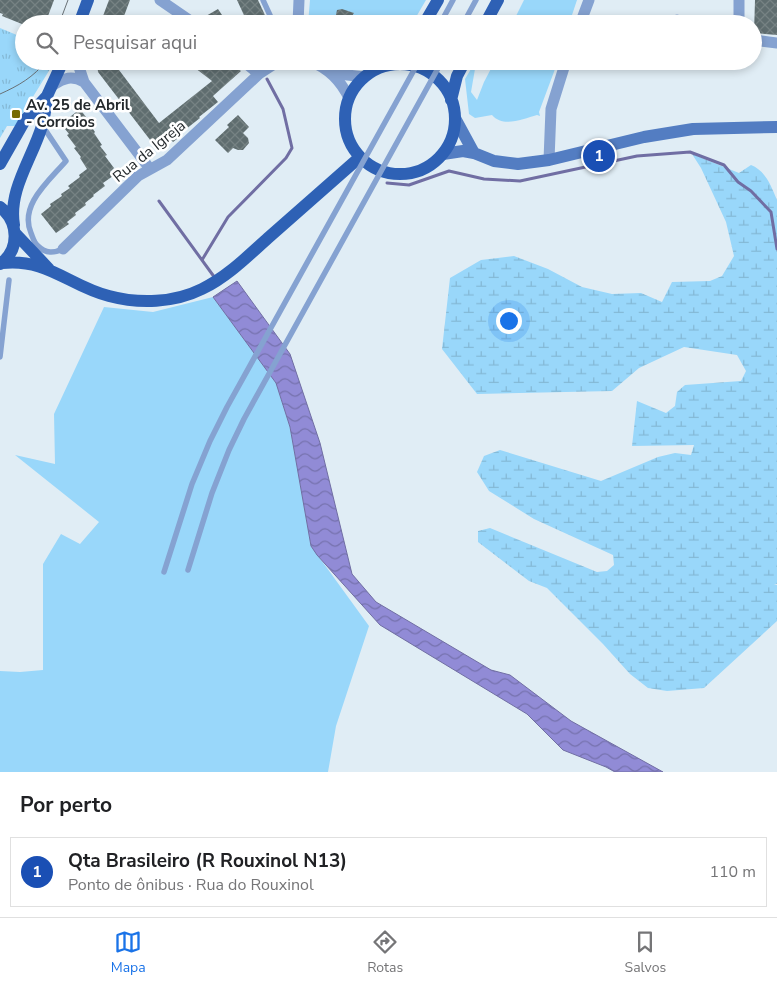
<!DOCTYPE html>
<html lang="pt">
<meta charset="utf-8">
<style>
:root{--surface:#fff;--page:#f2f2f2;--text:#202124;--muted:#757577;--line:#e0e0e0;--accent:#1a73e8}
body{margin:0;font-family:"Nunito Sans",sans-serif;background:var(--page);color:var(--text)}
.you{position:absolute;left:508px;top:320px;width:18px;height:18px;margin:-12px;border:4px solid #fff;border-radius:50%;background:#1a73e8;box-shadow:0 0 0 8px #1a73e833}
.badge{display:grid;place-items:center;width:32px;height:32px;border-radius:50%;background:var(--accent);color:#fff;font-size:16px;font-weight:700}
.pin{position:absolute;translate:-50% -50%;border:2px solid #fff;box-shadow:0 1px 5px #0006}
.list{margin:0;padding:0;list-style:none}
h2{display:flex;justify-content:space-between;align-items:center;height:65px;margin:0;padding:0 20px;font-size:21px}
h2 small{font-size:16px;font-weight:400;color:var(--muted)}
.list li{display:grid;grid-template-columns:32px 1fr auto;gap:15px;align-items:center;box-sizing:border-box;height:70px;margin:0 10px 10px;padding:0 10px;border:1px solid var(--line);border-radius:0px}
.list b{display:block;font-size:19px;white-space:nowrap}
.list p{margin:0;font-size:16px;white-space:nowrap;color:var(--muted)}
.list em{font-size:16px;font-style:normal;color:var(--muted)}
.icon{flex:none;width:28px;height:28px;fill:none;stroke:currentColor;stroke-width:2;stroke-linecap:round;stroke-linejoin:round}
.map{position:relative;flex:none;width:777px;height:772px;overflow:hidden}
.search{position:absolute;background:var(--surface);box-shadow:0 2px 8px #0003;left:15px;right:15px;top:15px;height:55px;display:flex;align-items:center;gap:12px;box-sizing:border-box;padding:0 18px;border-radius:28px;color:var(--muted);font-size:19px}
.sheet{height:145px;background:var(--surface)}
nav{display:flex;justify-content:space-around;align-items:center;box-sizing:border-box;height:70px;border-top:1px solid var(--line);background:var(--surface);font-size:14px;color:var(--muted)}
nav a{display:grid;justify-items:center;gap:2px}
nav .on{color:var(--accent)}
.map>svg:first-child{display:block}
</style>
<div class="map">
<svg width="777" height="772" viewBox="0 0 777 772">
<defs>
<pattern id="wetland-marsh" width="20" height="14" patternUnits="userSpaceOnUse" patternTransform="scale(1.25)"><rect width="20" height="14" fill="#99d7fa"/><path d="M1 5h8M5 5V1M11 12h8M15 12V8" fill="none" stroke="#84b9d6"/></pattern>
<pattern id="park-tufts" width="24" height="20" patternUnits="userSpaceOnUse" patternTransform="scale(1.25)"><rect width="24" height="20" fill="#99d7fa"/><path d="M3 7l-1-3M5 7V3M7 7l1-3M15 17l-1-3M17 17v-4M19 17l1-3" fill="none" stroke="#84b9d6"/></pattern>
<pattern id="water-waves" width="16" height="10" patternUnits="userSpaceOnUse" patternTransform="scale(1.25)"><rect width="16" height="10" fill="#918bd6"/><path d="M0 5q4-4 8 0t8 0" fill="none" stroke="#7672ae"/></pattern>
<pattern id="building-cross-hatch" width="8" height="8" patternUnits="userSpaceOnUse" patternTransform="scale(1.25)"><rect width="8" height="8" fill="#5f6d6f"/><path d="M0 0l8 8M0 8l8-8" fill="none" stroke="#768283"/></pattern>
</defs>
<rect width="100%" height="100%" fill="#e0edf5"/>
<path fill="#99d7fa" d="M310 0H426L412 24H308Z
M524 0H577L569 24H512Z
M495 61H558L539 112 540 116 537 115C523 119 503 128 492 115L475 118 469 114 465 79 471 69H475L471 92 477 100 484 82Z
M213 297 276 383 290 427 311 546 369 626 336 726 328 772H0V671L20 672 43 670V564L61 534 80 544 99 522 15 455 55 464 54 414 104 307 153 312Z"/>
<path fill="url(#wetland-marsh)" d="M692 154 739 173 751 165C766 171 771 186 777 200V584L774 585H777V621L704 688 667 691 648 688 630 674 603 644 547 588 529 581 478 542V531L490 528 597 572 607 571 614 565 613 555 534 519 489 491 477 472 484 456 500 450 601 481 658 457 675 453 691 455 694 445 632 446 637 401 666 413 675 406 677 392 685 385 741 381 746 371 737 355 684 347 639 368 612 391 477 394 442 349 450 278 481 260 514 256 548 269 582 287 612 294 641 293 662 302 672 282 710 281 722 276 734 256 726 222 701 168Z"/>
<path fill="url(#park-tufts)" d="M0 28 24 38V61H55L15 126H7L0 138Z"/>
<path fill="url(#water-waves)" stroke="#706ea3" d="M237 281 290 354 320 443 352 574 376 602 491 670 510 675 571 721 663 772H615L606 767 563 750 527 714 380 625 317 555 311 546 290 427 276 383 213 297Z"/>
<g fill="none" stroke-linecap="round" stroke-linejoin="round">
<path stroke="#706ea3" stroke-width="3" d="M387 183 409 185 449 171 484 179 520 181 637 156 690 152 724 165 738 182 751 191 771 212 777 249
M159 201 215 278
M202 260 228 217 286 158 292 148 283 109 267 79"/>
</g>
<path fill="url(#building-cross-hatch)" d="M0 0H54L45 24H22L2 16 3 14 0 13Z
M109 0H130L121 24H100Z
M237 0H258L269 24H248Z
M755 0H777V35L754 33Z
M218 9 224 18 216 24H211L206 16Z
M342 9 354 13 347 24H334L337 10Z
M97 61H115L116 66 159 123 212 81 186 61H229L241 71 213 96 218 102 199 117 200 118 181 133 182 135 173 142 171 140 157 149 98 72Z
M80 109 89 121 88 122 95 132 94 133 102 145 100 146 107 155 105 156 114 168 110 172 113 176 103 183 105 186 93 195 94 196 85 203 86 205 75 213 76 215 67 222 69 224 56 233 41 214 51 206 50 204 62 196 61 194 70 188 68 186 80 177 79 175 87 169 80 158 81 157 74 148 76 147 67 135 69 134 61 124Z
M238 115 249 127 243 133 248 138 249 143 243 150H238L233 148 228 153 215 140 229 127 227 125Z"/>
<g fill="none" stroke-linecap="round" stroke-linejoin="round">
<path stroke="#85a2d1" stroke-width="5.5" d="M263 0 274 24
M440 24 453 0
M463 24 476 0
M44 128 66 161C49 181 19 205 31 233 33 238 34 243 38 246 46 254 54 253 63 249
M0 357 9 280"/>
<path stroke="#85a2d1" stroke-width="11" d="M160 0 195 24
M739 0V24
M298 24 299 0
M580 24 589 0
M677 24V20
M753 40 777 43
M77 61 84 82 150 169
M243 61 259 74
M310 61C328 68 341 81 349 98
M331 73 364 77
M53 85C64 78 72 75 84 82
M549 160 551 109 566 61
M63 249 138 176 167 160 259 74 279 61"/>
<path stroke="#537dc2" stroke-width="12" d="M455 118 474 153
M443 154 463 151 474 153 494 161 518 164 549 160 644 137 693 129 777 127"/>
<path stroke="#2e61b5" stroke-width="12" d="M79 24 88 0
M424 24 438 0
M485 24 498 0
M345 119a55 55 0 1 1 110 0a55 55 0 1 1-110 0Z
M451 100 457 76 465 61
M0 164 25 120 47 96 63 61
M0 207C19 222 20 250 0 264
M14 225C8 190 32 159 42 126 45 116 46 106 47 96
M15 233 49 269
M2 263C48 258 69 286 109 296 139 304 174 303 202 289 227 277 248 256 268 238 299 211 329 184 360 157"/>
<path stroke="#697176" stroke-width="1" d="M59 24 68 0
M0 94C18 86 34 77 46 61"/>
<path stroke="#85a2d1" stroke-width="5.5" d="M188 570 212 493 229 450 244 419 442 61
M164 572 192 484 210 441 227 407 419 61"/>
</g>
<rect fill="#776a02" stroke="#fff" stroke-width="2" x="11" y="109" width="10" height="10" rx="2.5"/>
<g text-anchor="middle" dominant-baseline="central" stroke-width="5" stroke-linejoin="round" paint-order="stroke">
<g font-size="15" font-weight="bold" fill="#24292c" stroke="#fff" text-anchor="start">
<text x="26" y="105">Av. 25 de Abril<tspan x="26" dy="17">- Corroios</tspan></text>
</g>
<g font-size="15" fill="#24292c" stroke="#fff">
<text transform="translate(149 151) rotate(-39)">Rua da Igreja</text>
</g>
</g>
</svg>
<div class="you"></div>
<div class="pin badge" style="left:599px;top:156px;background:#1a4fb4">1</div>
<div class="search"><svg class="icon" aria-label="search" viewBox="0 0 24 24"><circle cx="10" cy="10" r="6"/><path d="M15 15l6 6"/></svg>Pesquisar aqui</div>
</div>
<section class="sheet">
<h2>Por perto<small></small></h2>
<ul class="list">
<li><span class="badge" style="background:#1a4fb4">1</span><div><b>Qta Brasileiro (R Rouxinol N13)</b><p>Ponto de ônibus · Rua do Rouxinol</p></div><em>110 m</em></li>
</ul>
</section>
<nav>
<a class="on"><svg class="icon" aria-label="map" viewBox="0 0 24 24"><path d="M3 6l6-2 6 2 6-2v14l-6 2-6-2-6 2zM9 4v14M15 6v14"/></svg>Mapa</a>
<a><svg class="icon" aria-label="directions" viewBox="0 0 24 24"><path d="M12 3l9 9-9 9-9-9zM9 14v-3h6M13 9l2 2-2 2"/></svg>Rotas</a>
<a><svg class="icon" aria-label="saved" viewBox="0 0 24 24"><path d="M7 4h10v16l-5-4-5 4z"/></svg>Salvos</a>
</nav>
